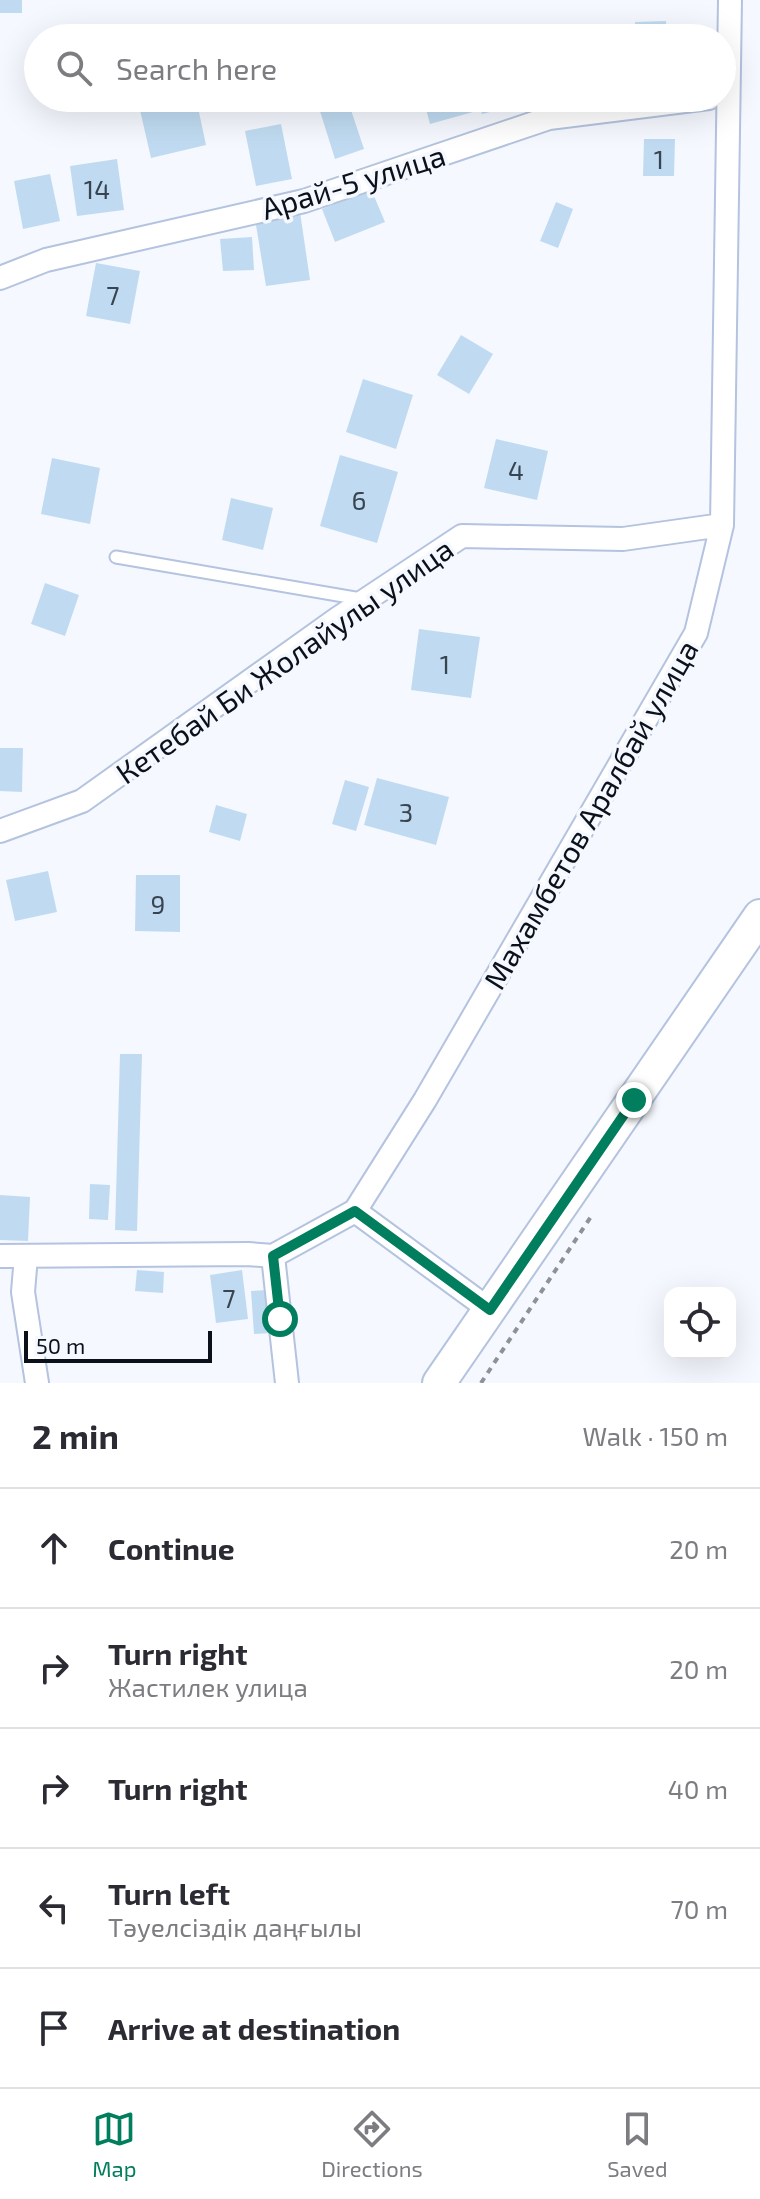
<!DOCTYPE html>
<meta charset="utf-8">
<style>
:root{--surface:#fff;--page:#f2f2f3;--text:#2b2b33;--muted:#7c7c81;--line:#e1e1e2;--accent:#007e5d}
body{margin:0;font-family:"Exo 2",sans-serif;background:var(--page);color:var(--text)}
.controls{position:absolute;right:24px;bottom:24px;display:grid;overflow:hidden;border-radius:16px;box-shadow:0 8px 32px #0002}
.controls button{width:72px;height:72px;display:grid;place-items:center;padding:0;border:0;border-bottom:2px solid var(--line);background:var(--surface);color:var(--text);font:40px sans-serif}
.scale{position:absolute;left:24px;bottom:20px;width:188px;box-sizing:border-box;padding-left:8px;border:4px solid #0b111a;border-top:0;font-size:22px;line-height:28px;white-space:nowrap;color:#0b111a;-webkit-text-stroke:6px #f5f8fe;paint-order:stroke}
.stop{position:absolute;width:24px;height:24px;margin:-18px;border:6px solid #007e5d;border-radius:50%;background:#fff}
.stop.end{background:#007e5d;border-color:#fff;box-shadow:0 2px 8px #0008}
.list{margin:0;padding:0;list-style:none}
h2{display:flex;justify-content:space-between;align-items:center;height:104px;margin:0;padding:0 32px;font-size:34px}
h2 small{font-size:26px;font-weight:400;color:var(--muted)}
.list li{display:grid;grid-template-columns:52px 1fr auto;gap:24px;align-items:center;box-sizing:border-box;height:120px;padding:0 32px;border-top:2px solid var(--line)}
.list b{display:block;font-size:30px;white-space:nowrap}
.list p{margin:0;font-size:26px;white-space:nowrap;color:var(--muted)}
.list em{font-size:26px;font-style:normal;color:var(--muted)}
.icon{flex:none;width:44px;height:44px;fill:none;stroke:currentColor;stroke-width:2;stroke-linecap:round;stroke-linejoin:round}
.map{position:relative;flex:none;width:760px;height:1383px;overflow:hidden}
.search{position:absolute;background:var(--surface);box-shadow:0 8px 32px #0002;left:24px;right:24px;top:24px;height:88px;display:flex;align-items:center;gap:20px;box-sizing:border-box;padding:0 28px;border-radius:44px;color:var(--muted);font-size:30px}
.sheet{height:704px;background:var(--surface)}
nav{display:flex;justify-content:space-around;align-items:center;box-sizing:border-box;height:112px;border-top:2px solid var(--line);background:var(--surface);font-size:22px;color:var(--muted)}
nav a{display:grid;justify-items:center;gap:4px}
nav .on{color:var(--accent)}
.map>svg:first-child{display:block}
</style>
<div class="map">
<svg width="760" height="1383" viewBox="0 0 760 1383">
<rect width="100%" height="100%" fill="#f5f8fe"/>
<path fill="#c0dbf1" d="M0 0H22V13H0Z
M666 21 667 38H636L635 22Z
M196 98 206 145 151 158 140 110Z
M347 98 364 149 335 159 319 108Z
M423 98H469L473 112 430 124Z
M478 98H519L521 104 482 114Z
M281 124 292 179 256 186 245 131Z
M644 139H675L674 176H643Z
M117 159 124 210 77 216 70 166Z
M50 174 60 221 23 229 14 181Z
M371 189 385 222 335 242 322 209Z
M556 202 573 209 558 248 540 241Z
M300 212 310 280 266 286 255 219Z
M252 237 254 270 223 271 220 239Z
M96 263 140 271 130 324 86 316Z
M461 335 493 354 469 394 437 375Z
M363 379 413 395 396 449 346 432Z
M496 439 548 451 537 500 484 488Z
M340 455 398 472 377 543 320 526Z
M52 458 100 468 90 524 41 514Z
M231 498 273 508 263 550 222 540Z
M45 583 79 595 65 636 31 624Z
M419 629 480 637 471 698 411 690Z
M0 748H23L22 792 0 791Z
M377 778 449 797 436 845 364 825Z
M345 780 369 787 356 831 332 824Z
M216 805 247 814 240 841 209 832Z
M48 871 57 912 15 921 6 880Z
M136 875H180V932L135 931Z
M120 1054H142L137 1231 115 1230Z
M90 1184 110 1185 108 1220 89 1219Z
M0 1195 30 1197 28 1241 0 1240Z
M137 1270 164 1272 163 1293 135 1291Z
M242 1270 248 1319 216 1323 210 1275Z
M269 1290 272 1333 254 1334 251 1291Z"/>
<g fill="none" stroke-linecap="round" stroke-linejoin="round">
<g stroke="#b4c3df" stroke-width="15">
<path id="lane" d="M116 557 361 599"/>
</g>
<g stroke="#b4c3df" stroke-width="26">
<path id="street" d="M0 278 46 260 304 201 549 118 709 98
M0 831 82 801 337 619 462 536 623 539 722 525
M355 1211 490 1310
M0 1256 248 1254 273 1256 355 1211 425 1100 696 633 722 525 730 0
M26 1256 23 1292 37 1383
M273 1256 287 1383"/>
</g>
<g stroke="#b4c3df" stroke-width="36">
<path id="secondary" d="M439 1383 760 916"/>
</g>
<path stroke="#8d9198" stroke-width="4" stroke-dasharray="6 6" stroke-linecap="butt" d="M481 1383 592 1215"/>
<use href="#lane" stroke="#fff" stroke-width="11"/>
<use href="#street" stroke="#fff" stroke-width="22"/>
<use href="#secondary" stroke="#fff" stroke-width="32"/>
</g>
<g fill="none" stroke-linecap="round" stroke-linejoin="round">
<path stroke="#007e5d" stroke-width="10" d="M280 1319 273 1256 355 1211 490 1310 634 1100"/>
</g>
<g text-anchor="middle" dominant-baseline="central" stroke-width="7" stroke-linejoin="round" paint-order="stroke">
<g font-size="26" fill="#384450">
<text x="659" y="158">1</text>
<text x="97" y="188">14</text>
<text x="113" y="294">7</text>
<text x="516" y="469">4</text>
<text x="359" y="499">6</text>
<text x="445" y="663">1</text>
<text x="406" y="811">3</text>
<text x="158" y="903">9</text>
<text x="229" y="1297">7</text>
</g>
<g font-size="30" fill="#0b111a" stroke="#f5f8fe">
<text transform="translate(353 181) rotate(-17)">Арай-5 улица</text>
<text transform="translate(284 660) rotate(-35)">Кетебай Би Жолайулы улица</text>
<text transform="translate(590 814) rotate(-60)">Махамбетов Аралбай улица</text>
</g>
</g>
</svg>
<div class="controls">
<button><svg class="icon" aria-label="locate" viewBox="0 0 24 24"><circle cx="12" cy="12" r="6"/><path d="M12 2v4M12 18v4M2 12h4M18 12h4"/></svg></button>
</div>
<div class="scale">50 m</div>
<div class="stop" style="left:280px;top:1319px"></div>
<div class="stop end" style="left:634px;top:1100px"></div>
<div class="search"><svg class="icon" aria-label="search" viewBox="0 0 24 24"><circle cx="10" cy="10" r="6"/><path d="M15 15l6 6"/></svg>Search here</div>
</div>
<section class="sheet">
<h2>2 min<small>Walk · 150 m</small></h2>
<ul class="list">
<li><svg class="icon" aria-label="ahead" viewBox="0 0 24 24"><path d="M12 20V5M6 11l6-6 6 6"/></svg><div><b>Continue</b></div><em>20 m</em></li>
<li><svg class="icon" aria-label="right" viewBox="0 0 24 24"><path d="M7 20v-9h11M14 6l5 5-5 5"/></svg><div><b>Turn right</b><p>Жастилек улица</p></div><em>20 m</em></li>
<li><svg class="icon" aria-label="right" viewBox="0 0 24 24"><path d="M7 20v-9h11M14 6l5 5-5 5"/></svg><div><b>Turn right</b></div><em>40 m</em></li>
<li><svg class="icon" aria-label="left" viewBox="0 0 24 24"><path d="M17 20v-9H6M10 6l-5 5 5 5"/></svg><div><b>Turn left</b><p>Тәуелсіздік даңғылы</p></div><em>70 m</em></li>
<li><svg class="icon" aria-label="arrive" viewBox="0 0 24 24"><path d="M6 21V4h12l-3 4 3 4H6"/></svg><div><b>Arrive at destination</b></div></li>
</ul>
</section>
<nav>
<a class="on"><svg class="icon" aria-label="map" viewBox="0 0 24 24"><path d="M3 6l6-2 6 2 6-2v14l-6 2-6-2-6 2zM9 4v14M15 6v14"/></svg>Map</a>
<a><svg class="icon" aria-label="directions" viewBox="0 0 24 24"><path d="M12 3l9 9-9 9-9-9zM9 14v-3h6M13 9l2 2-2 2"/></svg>Directions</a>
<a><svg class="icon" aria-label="saved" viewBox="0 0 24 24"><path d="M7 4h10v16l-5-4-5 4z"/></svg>Saved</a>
</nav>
